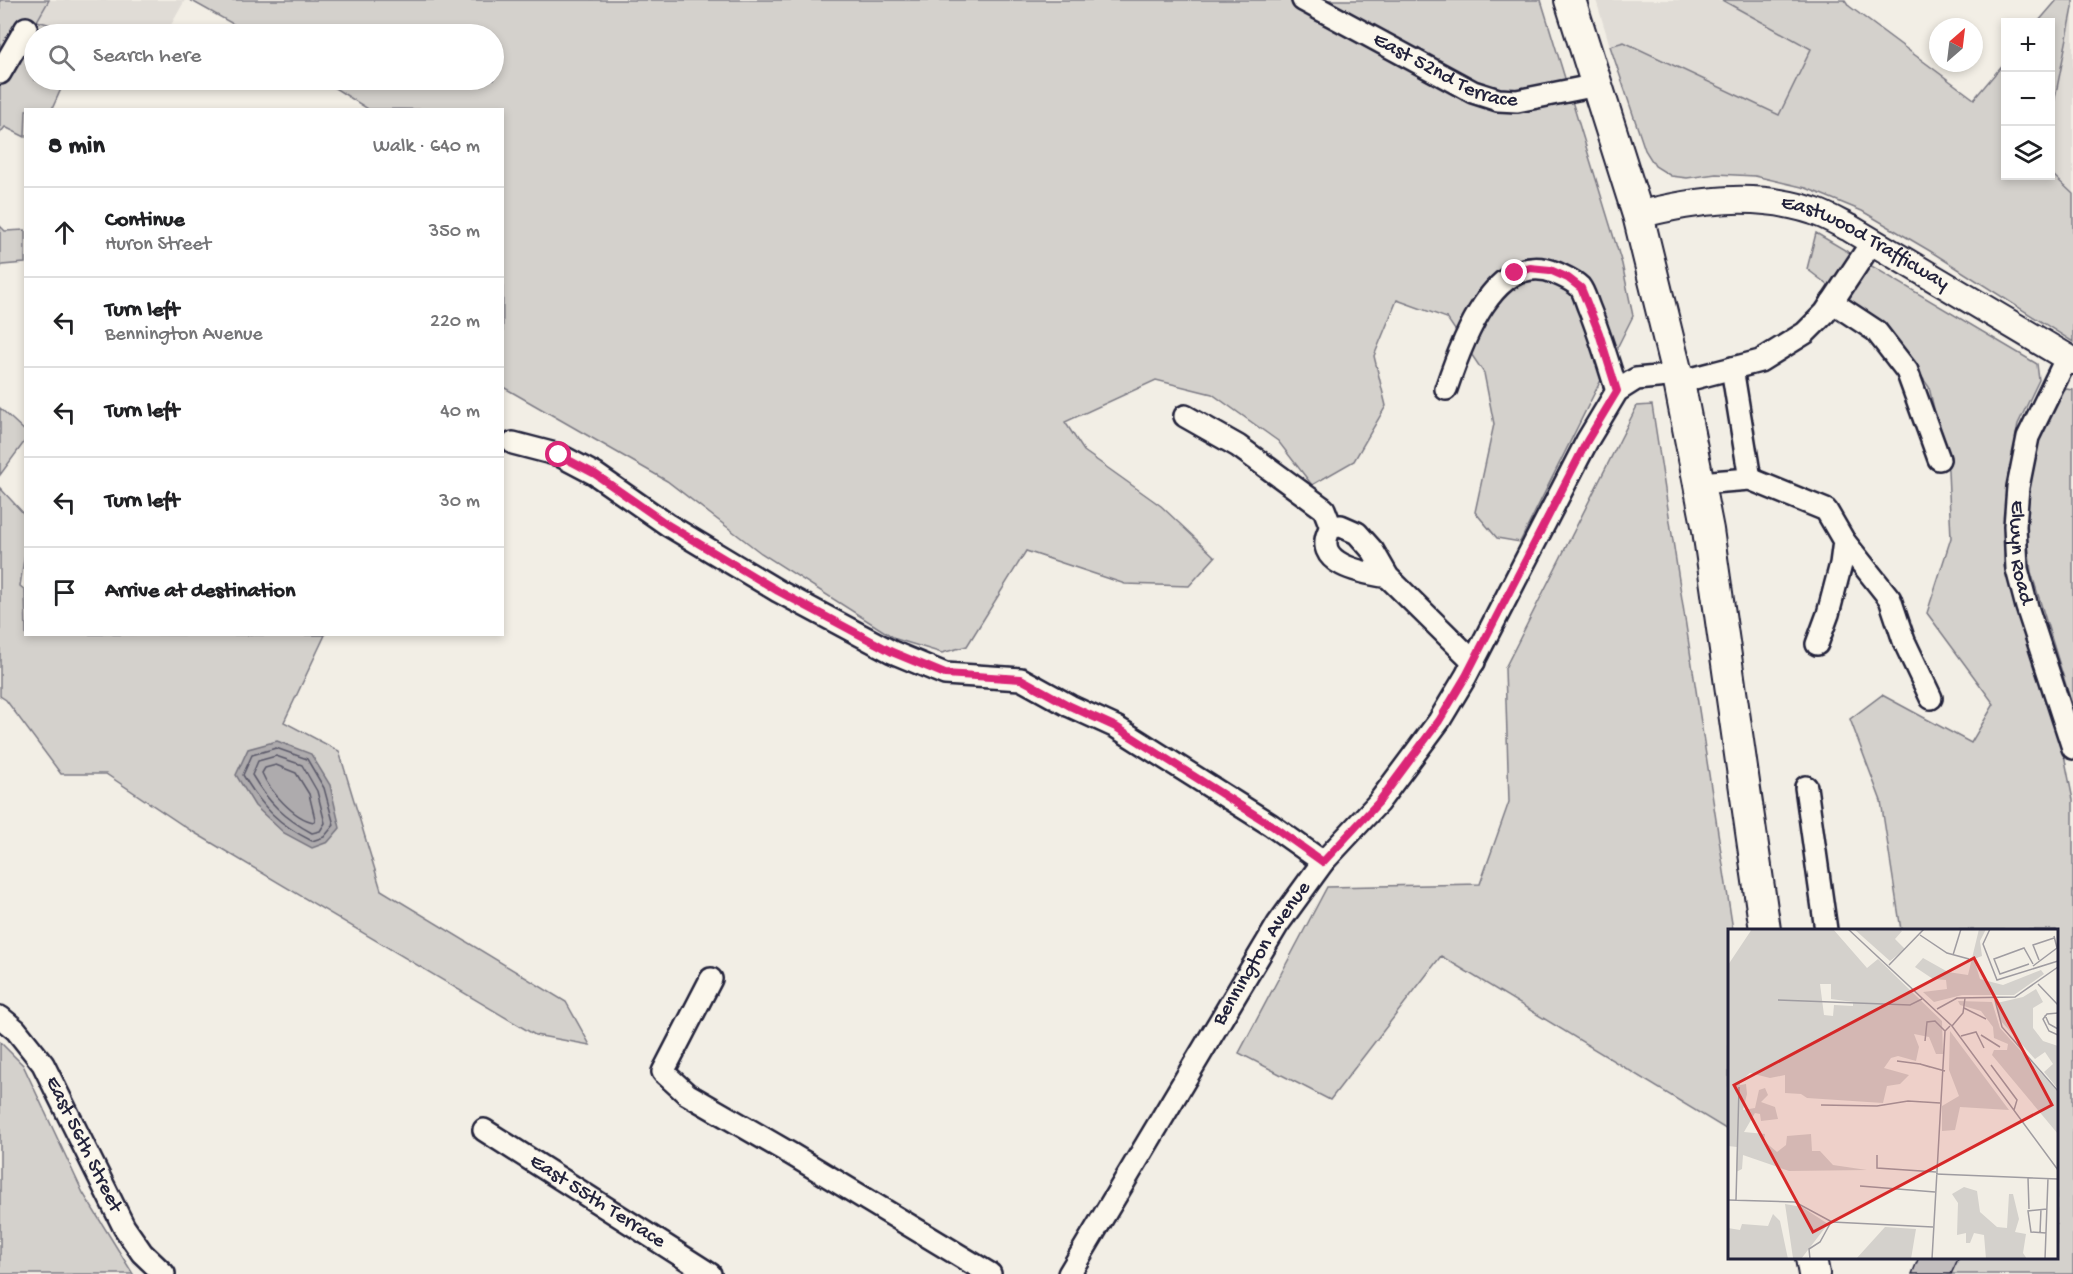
<!DOCTYPE html>
<meta charset="utf-8">
<style>
:root{--surface:#fff;--page:#f2f2f2;--text:#202124;--muted:#757577;--line:#e0e0e0}
body{margin:0;font-family:"Gochi Hand",sans-serif;background:var(--page);color:var(--text)}
.controls{position:absolute;right:18px;top:18px;display:grid;overflow:hidden;border-radius:0px;box-shadow:0 3px 9px #0003}
.controls button{width:54px;height:54px;display:grid;place-items:center;padding:0;border:0;border-bottom:2px solid var(--line);background:var(--surface);color:var(--text);font:30px sans-serif}
.compass{position:absolute;left:1929px;top:18px;width:54px;height:54px;border-radius:50%;background:var(--surface);box-shadow:0 3px 9px #0003;rotate:28deg}
.stop{position:absolute;width:18px;height:18px;margin:-14px;border:4px solid #db2777;border-radius:50%;background:#fff}
.stop.end{background:#db2777;border-color:#fff;box-shadow:0 2px 6px #0008}
.list{margin:0;padding:0;list-style:none}
h2{display:flex;justify-content:space-between;align-items:center;height:78px;margin:0;padding:0 24px;font-size:26px}
h2 small{font-size:20px;font-weight:400;color:var(--muted)}
.list li{display:grid;grid-template-columns:39px 1fr auto;gap:18px;align-items:center;box-sizing:border-box;height:90px;padding:0 24px;border-top:2px solid var(--line)}
.list b{display:block;font-size:22px;white-space:nowrap}
.list p{margin:0;font-size:20px;white-space:nowrap;color:var(--muted)}
.list em{font-size:20px;font-style:normal;color:var(--muted)}
.icon{flex:none;width:33px;height:33px;fill:none;stroke:currentColor;stroke-width:2;stroke-linecap:round;stroke-linejoin:round}
.map{position:relative;flex:none;width:2073px;height:1274px;overflow:hidden}
.search{position:absolute;background:var(--surface);box-shadow:0 3px 9px #0003;left:24px;top:24px;width:480px;height:66px;display:flex;align-items:center;gap:15px;box-sizing:border-box;padding:0 21px;border-radius:33px;color:var(--muted);font-size:22px}
.panel{position:absolute;background:var(--surface);box-shadow:0 3px 9px #0003;left:24px;top:108px;width:480px;height:528px;border-radius:0px}
.map>svg:first-child{display:block}
</style>
<div class="map">
<svg width="2073" height="1274" viewBox="0 0 2073 1274">
<rect width="100%" height="100%" fill="#f2eee5"/>
<filter id="ink" filterUnits="userSpaceOnUse"><feTurbulence type="fractalNoise" baseFrequency=".0167" numOctaves="2"/><feDisplacementMap in="SourceGraphic" scale="12" xChannelSelector="R" yChannelSelector="G"/><feConvolveMatrix kernelMatrix="1 2 1 2 8 2 1 2 1" color-interpolation-filters="sRGB"/></filter>
<g filter="url(#ink)">
<path fill="#e0dcd6" d="M49 0H185L166 34H85L37 21Z
M1596 0H1722L1811 49 1779 115 1624 42 1610 46Z
M2073 8V194L2051 173V118Z"/>
<path fill="#d4d1cc" stroke="#7b7a84" stroke-width="1.5" d="M0 0H49L37 21 84 34H34V80H65L52 109 26 110 25 137 5 127 0 133Z
M190 0H1541L1622 264 1633 316 1520 542 1497 538 1475 512 1494 424 1484 373 1447 318 1397 300 1374 356 1386 406 1354 461 1312 485 1278 441 1212 394 1156 380 1065 422 1084 451 1161 506 1215 557 1189 586 1125 584 1026 551 967 646 942 653 896 639 761 553 667 481 503 387 502 110 368 109 322 80H494V34H241L235 25Z
M1722 0H1845L1849 6 1974 99 2005 62 2006 176H2050L2051 173 2073 194V342L1930 251 1862 211 1806 188 1755 176 1716 174 1687 178 1671 176 1655 166 1645 150 1610 46 1624 42 1779 115 1811 49Z
M2057 0H2073V8L2051 118 2050 22H2038Z
M0 226 5 231 25 230V263L2 265 0 269Z
M1816 233 2037 364 2039 380 2018 424 2005 508 2004 567 2064 755 2073 800V1274H1948L1946 1258H2056V930H1901L1881 801 1850 719 1882 695 1971 743 1994 704 1927 613 1951 538 1948 470 1929 387 1891 333 1807 269Z
M2066 389 2073 390V708L2031 572 2025 514 2034 451 2059 397Z
M1652 405 1733 930H1730L1729 1131 1441 956 1330 1100 1239 1053 1327 887 1480 884 1509 802 1505 668 1637 406Z
M0 408 26 432 25 441 0 475Z
M0 488 25 515V553L20 586 25 590 26 634 325 635 284 722 339 751 381 890 566 1002 590 1045 535 1035 190 830 106 774H61L6 700 0 696Z
M0 1042 23 1065 83 1193 133 1274H0Z"/>
<path fill="#aeabad" stroke="#76747f" stroke-width="1.5" d="M277 741 311 754 330 785 340 828 328 842 312 848 284 833 255 806 236 775 248 749Z"/>
<g fill="none" stroke-linecap="round" stroke-linejoin="round">
<path stroke="#5a5969" stroke-width="1.5" d="M276 748 307 759 324 788 334 825 324 837 312 841C278 824 263 808 243 775L252 755Z
M276 756 302 765 317 791 325 823 320 831 312 833C284 818 268 802 252 775L258 761Z
M276 765 296 773 309 794 315 819 314 822C294 819 269 790 262 773L265 768Z"/>
</g>
<path fill="#c2bebe" stroke="#22223b" stroke-width="1.5" d="M1919 1257H1959L1951 1274H1912Z"/>
<g fill="none" stroke-linecap="round" stroke-linejoin="round">
<g stroke="#22223b" stroke-width="26">
<g id="minor">
<path id="s1" d="M1303 0 1473 92 1498 100 1517 101 1597 85"/>
<path d="M0 73 26 28"/>
<path d="M1832 302 1876 331 1907 371 1939 459"/>
<path id="s2" d="M2067 357 2028 437 2018 487 2015 526 2017 569 2027 607 2073 748"/>
<path d="M1732 368 1750 479"/>
<path d="M1679 382 1760 361 1805 333 1825 313 1872 242"/>
<path d="M1446 389C1460 347 1495 246 1556 273 1564 277 1573 280 1580 287 1584 292 1586 301 1589 308 1600 335 1608 363 1617 391"/>
<path d="M1185 416 1238 446 1324 509 1331 527"/>
<path d="M513 443 559 455 595 474 668 525 778 591 892 652 945 674 1021 679 1070 706 1116 727 1271 825 1323 862"/>
<path d="M1699 483 1750 479 1826 510 1844 541 1841 564 1828 614 1817 644"/>
<path d="M1844 541 1890 599 1904 641 1931 698"/>
<path d="M1388 577C1363 573 1309 564 1331 527L1341 526 1357 533 1373 551 1388 577 1474 662"/>
<path d="M1806 787 1826 930"/>
<path d="M711 979 663 1072 687 1094 791 1154 990 1274"/>
<path id="s3" d="M0 1017 16 1030 43 1064 124 1227 142 1253 164 1274"/>
<path id="s4" d="M484 1130 710 1274"/>
<path id="s5" d="M1069 1274 1278 924 1323 862 1378 803 1439 721 1466 676 1587 441 1617 391 1636 379 1678 375"/>
</g>
</g>
<g stroke="#22223b" stroke-width="30">
<g id="major">
<path id="s6" d="M1638 215C1696 200 1756 192 1813 211 1826 215 1839 223 1851 229L2073 361"/>
</g>
</g>
<g stroke="#22223b" stroke-width="34">
<path id="highway" d="M1570 0 1638 215 1679 382 1708 530 1765 930
M1811 1258 1814 1274"/>
</g>
<use href="#minor" stroke="#fbf7ec" stroke-width="21"/>
<use href="#major" stroke="#fbf7ec" stroke-width="26"/>
<use href="#highway" stroke="#fbf7ec" stroke-width="30"/>
</g>
</g>
<g fill="none" stroke-linecap="round" stroke-linejoin="round" filter="url(#ink)">
<path stroke="#db2777" stroke-width="8" d="M559 455 595 474 668 525 778 591 892 652 945 674 1021 679 1070 706 1116 727 1271 825 1323 862 1378 803 1439 721 1466 676 1587 441 1617 391 1599 333 1581 288 1568 278 1550 270 1530 268 1515 273"/>
</g>
<g text-anchor="middle" dominant-baseline="central" stroke-width="4.5" stroke-linejoin="round" paint-order="stroke">
<g font-size="21" fill="#22223b" stroke="#fbf7ec">
<text stroke="none"><textPath href="#s1" startOffset="160">East 52nd Terrace</textPath></text>
<text stroke="none"><textPath href="#s6" startOffset="238">Eastwood Trafficway</textPath></text>
<text stroke="none"><textPath href="#s2" startOffset="206">Elwyn Road</textPath></text>
<text stroke="none"><textPath href="#s5" startOffset="374">Bennington Avenue</textPath></text>
<text stroke="none"><textPath href="#s3" startOffset="154">East 56th Street</textPath></text>
<text stroke="none"><textPath href="#s4" startOffset="134">East 55th Terrace</textPath></text>
</g>
</g>
<g transform="translate(1728 929)">
<rect width="330" height="330" fill="#f2eee5"/>
<path d="M24 0H105L139 39 150 30 214 92 215 125H208L201 108 186 105 191 118 188 132 170 127 163 129 156 139 181 146 172 155 159 157 155 174 79 169 73 165 57 164V146L42 149 22 144 12 153V156L18 155 19 165 15 181 27 179 31 161 37 159 40 166 33 173 47 178 50 190 33 192 32 185 27 184 16 203 37 205 36 212 49 223 58 216 59 207 83 205 84 222H92L105 236 139 241 61 242 15 226 14 240 8 243 9 218 0 217V36ZM92 55H103V70L125 73V77L106 76 105 87 96 86ZM126 0H171L174 2 167 10 177 20 162 32ZM251 0H258L252 12 254 27 246 30 252 50 275 56 313 41 316 45 286 66H234L206 73 195 63 219 60 218 51 205 50 187 38 195 29 220 43 240 46ZM308 60 315 73 305 79V99L315 112 330 117V160L316 143 325 135 317 123 307 130 272 91 269 74 295 68ZM230 72 264 73 272 99 330 163V205L264 126 266 121H279L280 115 266 109 265 98 253 82 232 76ZM222 102 281 181 232 178 227 201 214 202V177L231 167 221 141ZM236 258 249 262 252 283 269 298 279 299 281 265H285L291 290 287 303 298 305 295 324 299 330H258L256 306 246 304 242 314H238V304L229 306 230 274 224 265ZM57 275 74 278 100 295 73 330 65 329ZM45 285 52 292 60 330H0V299L12 301 14 295 40 297ZM157 298 188 300 183 330H128Z" fill="#d4d1cc" fill-rule="evenodd"/>
<path fill="none" stroke="#9f9ca1" stroke-width="1.5" d="M120 0 224 97 330 241M262 0 255 15 269 51 330 32M192 6 219 24 241 30M225 26 233 0M311 31 305 16 326 9M301 35 272 45 266 30 296 19 305 35M161 36 196 0M305 37 329 19 326 7M310 55 330 76M50 71 182 76 194 70M267 71 274 98 330 162M236 79 258 90M209 80 229 69 287 68 330 38M330 84 319 85 315 90 321 102 330 106M317 86 321 95 330 100M224 97 235 84 237 69M253 106 272 118M233 107 248 103 256 119M197 112 199 93 207 92 217 102M169 132 192 135M263 136 289 171 286 181M202 138 192 135 217 142M93 176 149 177 180 172 212 174M149 226V239L208 243M208 245 330 250M300 249 301 280M132 257 207 263M0 271 67 273 104 293 205 298M8 271 11 158M312 304 313 280M318 304 303 303 300 282 319 280M82 330 81 320 92 313 103 293M204 330 217 102 222 97M317 330 320 249"/>
<path fill="#d62828" fill-opacity="0.15" stroke="#d62828" stroke-width="3" d="M246 29 324 176 85 303 6 156Z"/>
<rect width="330" height="330" fill="none" stroke="#22223b" stroke-width="3"/>
</g>
</svg>
<div class="controls">
<button>+</button>
<button>−</button>
<button><svg class="icon" aria-label="layers" viewBox="0 0 24 24"><path d="M12 4l9 5-9 5-9-5zM3 14l9 5 9-5"/></svg></button>
</div>
<svg class="compass" viewBox="-18 -18 36 36"><path d="M0-13l5 13h-10z" fill="#e53935"/><path d="M0 13l5-13h-10z" fill="#757577"/></svg>
<div class="stop" style="left:559px;top:455px"></div>
<div class="stop end" style="left:1515px;top:273px"></div>
<div class="search"><svg class="icon" aria-label="search" viewBox="0 0 24 24"><circle cx="10" cy="10" r="6"/><path d="M15 15l6 6"/></svg>Search here</div>
<section class="panel">
<h2>8 min<small>Walk · 640 m</small></h2>
<ul class="list">
<li><svg class="icon" aria-label="ahead" viewBox="0 0 24 24"><path d="M12 20V5M6 11l6-6 6 6"/></svg><div><b>Continue</b><p>Huron Street</p></div><em>350 m</em></li>
<li><svg class="icon" aria-label="left" viewBox="0 0 24 24"><path d="M17 20v-9H6M10 6l-5 5 5 5"/></svg><div><b>Turn left</b><p>Bennington Avenue</p></div><em>220 m</em></li>
<li><svg class="icon" aria-label="left" viewBox="0 0 24 24"><path d="M17 20v-9H6M10 6l-5 5 5 5"/></svg><div><b>Turn left</b></div><em>40 m</em></li>
<li><svg class="icon" aria-label="left" viewBox="0 0 24 24"><path d="M17 20v-9H6M10 6l-5 5 5 5"/></svg><div><b>Turn left</b></div><em>30 m</em></li>
<li><svg class="icon" aria-label="arrive" viewBox="0 0 24 24"><path d="M6 21V4h12l-3 4 3 4H6"/></svg><div><b>Arrive at destination</b></div></li>
</ul>
</section>
</div>
